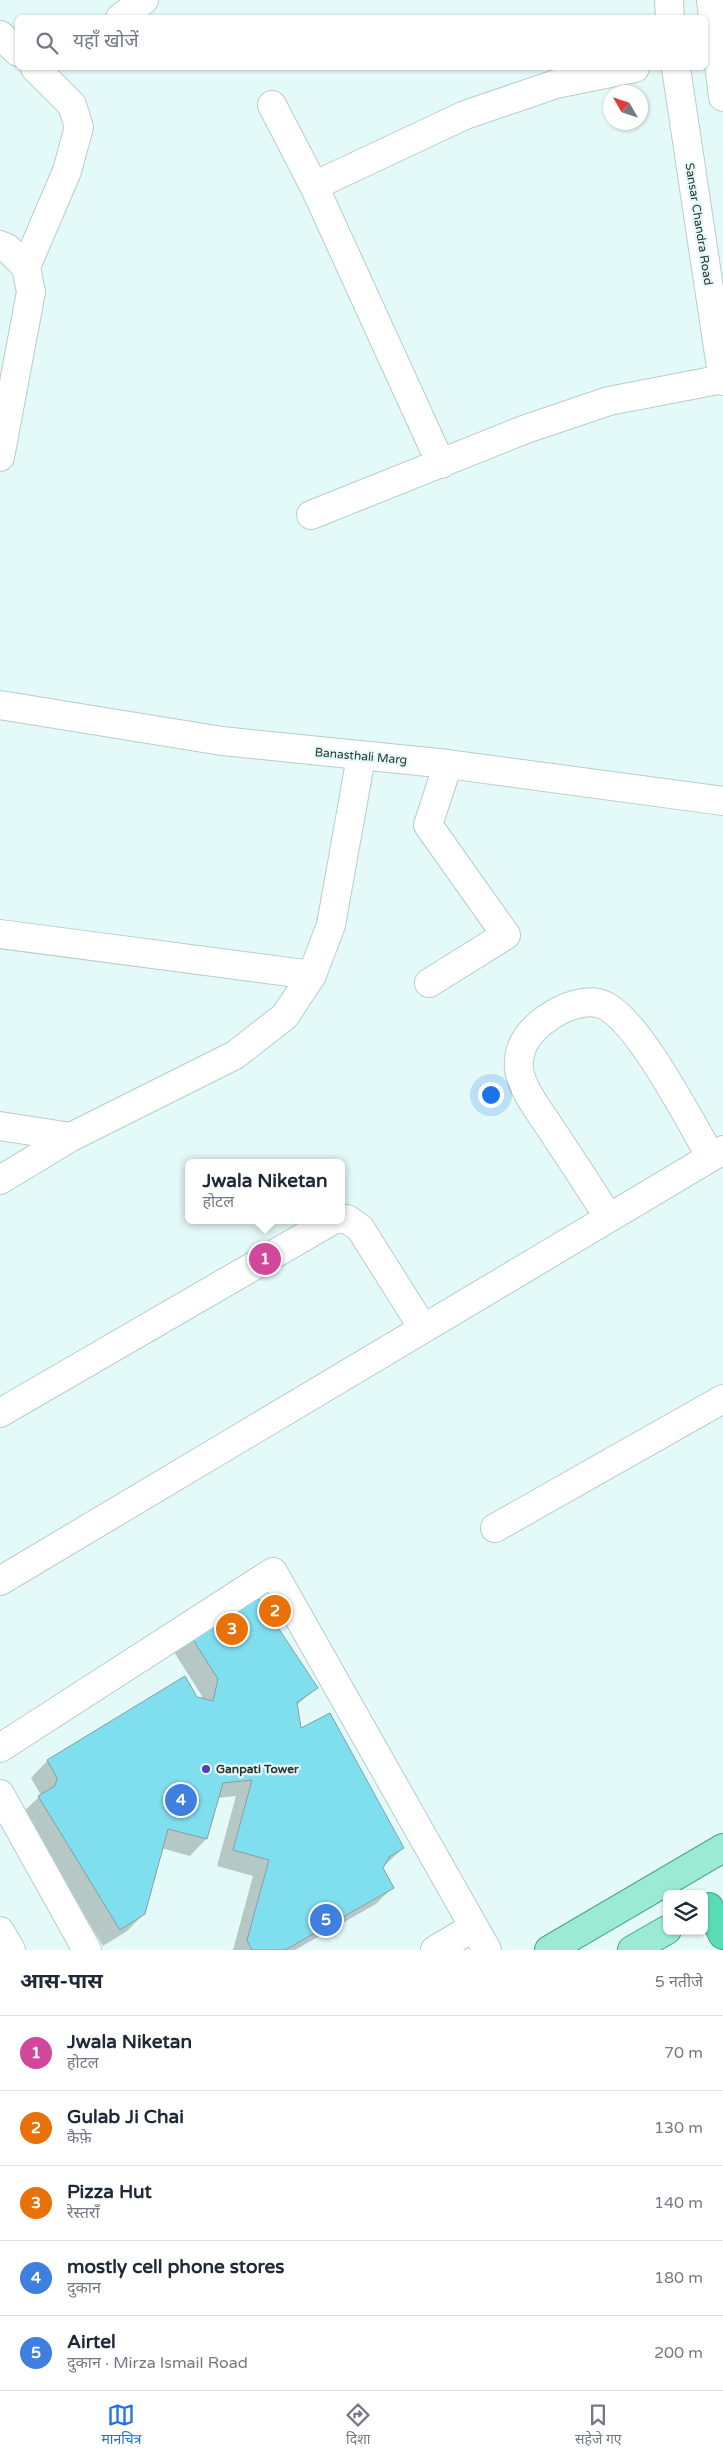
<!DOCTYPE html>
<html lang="hi">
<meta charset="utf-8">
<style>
:root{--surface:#fff;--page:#f2f2f3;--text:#1f2937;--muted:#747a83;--line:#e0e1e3;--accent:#1a73e8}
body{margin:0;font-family:"Varela Round","Noto Sans Devanagari",sans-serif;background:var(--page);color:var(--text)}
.controls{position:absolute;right:15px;bottom:15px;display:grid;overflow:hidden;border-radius:8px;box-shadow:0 1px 4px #0004}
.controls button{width:45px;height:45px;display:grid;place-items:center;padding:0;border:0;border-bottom:1px solid var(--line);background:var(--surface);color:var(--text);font:25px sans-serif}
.compass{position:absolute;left:603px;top:85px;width:45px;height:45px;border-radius:50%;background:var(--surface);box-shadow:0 1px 4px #0004;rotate:309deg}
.you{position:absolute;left:490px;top:1094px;width:18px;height:18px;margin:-12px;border:4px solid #fff;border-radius:50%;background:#1a73e8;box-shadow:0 0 0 8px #1a73e833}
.badge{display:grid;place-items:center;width:32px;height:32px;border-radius:50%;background:var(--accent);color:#fff;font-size:16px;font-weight:700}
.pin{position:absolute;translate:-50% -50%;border:2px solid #fff;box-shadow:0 1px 5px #0006}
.popup{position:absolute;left:185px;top:1159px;width:160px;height:65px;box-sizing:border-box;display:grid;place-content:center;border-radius:8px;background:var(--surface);filter:drop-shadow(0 1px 4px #0005);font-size:16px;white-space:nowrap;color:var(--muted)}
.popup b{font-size:19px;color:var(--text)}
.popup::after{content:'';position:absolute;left:50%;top:100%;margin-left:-10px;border:10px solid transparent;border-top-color:var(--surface)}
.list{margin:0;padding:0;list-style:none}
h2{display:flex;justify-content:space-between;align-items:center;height:65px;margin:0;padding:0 20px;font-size:21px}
h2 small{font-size:16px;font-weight:400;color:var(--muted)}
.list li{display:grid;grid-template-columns:32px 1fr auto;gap:15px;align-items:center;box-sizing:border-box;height:75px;padding:0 20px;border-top:1px solid var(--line)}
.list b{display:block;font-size:19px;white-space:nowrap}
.list p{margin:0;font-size:16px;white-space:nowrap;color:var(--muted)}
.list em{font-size:16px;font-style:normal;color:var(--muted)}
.icon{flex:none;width:28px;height:28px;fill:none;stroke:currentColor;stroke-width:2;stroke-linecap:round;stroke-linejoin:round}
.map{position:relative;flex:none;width:723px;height:1950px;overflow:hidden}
.search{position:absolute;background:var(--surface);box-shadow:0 1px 4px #0004;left:15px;right:15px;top:15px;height:55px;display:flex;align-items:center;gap:12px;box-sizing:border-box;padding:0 18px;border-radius:8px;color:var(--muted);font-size:19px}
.sheet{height:440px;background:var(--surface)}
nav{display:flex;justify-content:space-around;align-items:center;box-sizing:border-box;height:70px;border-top:1px solid var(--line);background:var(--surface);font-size:14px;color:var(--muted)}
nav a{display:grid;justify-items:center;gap:2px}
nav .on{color:var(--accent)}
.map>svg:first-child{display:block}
</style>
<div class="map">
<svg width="723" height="1950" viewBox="0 0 723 1950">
<rect width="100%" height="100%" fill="#e4faf8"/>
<path fill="#0003" d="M191 1636 316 1688 296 1706 300 1730 403 1848 382 1868 393 1887 376 1904 295 1950H233L253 1876 217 1866 236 1796 217 1798 206 1839 190 1856 161 1848 144 1914 127 1931 103 1946 22 1813 41 1795 31 1778 47 1761 184 1678 197 1698 201 1699 202 1696 174 1652Z"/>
<path fill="#80dfef" stroke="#899da1" d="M255 1593 318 1688 297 1702 301 1728 330 1713 404 1848 389 1857 383 1868 394 1888 285 1950H252L247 1940 269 1860 233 1850 252 1780 223 1783 207 1839 168 1829 145 1914 120 1930 38 1796 55 1786 57 1778 47 1760 185 1676 197 1697 213 1701 218 1679 190 1635Z"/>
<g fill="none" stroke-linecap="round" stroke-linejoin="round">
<g stroke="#b7cdcb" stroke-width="30">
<path id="minor" d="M669 0 670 18
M711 0 723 97
M120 18 144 0
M0 35 18 52
M676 68 723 381
M272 105 314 186 441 464
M314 186 465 115 556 84 635 68
M0 245 7 248 26 267 31 292 0 457
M26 267 67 171 79 127 72 105 35 68
M311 515 526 429 609 401 723 379
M0 705 222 741 448 764 723 801
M0 934 312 975
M429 983 506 935 428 825 448 764
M0 1126 71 1137
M0 1180 71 1137 235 1055 285 1016 312 975 331 925 361 757
M609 1218C590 1188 571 1159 551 1129 540 1112 522 1090 519 1069 517 1047 529 1031 546 1019 561 1008 588 996 606 1006 641 1025 689 1120 711 1157
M341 1219H347L360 1228 423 1328
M0 1413 333 1220
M495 1528 723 1399
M0 1581 723 1150
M0 1748 273 1572 487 1950
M0 1794 87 1950
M0 1931 11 1950
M435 1950 474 1927"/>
</g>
<g stroke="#49a289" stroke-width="30">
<path id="major" d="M549 1950 723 1848
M632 1950 667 1930"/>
</g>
<g stroke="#49a289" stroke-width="30">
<path id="highway" d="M709 1907 723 1935"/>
</g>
<use href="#minor" stroke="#fff" stroke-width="28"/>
<use href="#major" stroke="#9bebd4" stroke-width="28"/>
<use href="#highway" stroke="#59ddb7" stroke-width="28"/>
</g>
<circle fill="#573db5" stroke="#e4faf8" stroke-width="2" cx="206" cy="1769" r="5"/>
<g text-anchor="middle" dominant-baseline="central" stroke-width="4.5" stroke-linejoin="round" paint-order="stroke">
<g font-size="12" fill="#2c3534" stroke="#e4faf8">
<text transform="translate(699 224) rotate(81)">Sansar Chandra Road</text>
<text transform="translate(361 756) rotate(5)">Banasthali Marg</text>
</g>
<g font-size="12" font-weight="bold" fill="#2c3534" stroke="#e4faf8" text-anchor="start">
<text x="216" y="1769">Ganpati Tower</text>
</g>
</g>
</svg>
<div class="controls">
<button><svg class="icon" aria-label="layers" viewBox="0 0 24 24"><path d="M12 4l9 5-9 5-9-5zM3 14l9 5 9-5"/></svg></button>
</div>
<svg class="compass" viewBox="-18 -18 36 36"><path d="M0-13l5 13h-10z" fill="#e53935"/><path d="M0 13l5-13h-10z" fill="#747a83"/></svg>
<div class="you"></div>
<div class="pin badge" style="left:265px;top:1259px;background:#d1479c">1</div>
<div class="popup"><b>Jwala Niketan</b>होटल</div>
<div class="pin badge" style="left:275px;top:1611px;background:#e8710a">2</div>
<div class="pin badge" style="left:232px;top:1629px;background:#e8710a">3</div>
<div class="pin badge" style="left:181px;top:1800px;background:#3f7fe0">4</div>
<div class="pin badge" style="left:326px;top:1920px;background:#3f7fe0">5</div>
<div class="search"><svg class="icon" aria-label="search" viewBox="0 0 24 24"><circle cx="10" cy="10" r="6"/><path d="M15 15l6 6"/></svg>यहाँ खोजें</div>
</div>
<section class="sheet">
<h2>आस-पास<small>5 नतीजे</small></h2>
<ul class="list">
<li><span class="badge" style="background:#d1479c">1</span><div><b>Jwala Niketan</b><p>होटल</p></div><em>70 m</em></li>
<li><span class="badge" style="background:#e8710a">2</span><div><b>Gulab Ji Chai</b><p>कैफ़े</p></div><em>130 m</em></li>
<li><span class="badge" style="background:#e8710a">3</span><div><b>Pizza Hut</b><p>रेस्तराँ</p></div><em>140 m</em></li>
<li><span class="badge" style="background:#3f7fe0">4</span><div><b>mostly cell phone stores</b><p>दुकान</p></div><em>180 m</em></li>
<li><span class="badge" style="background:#3f7fe0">5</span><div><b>Airtel</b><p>दुकान · Mirza Ismail Road</p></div><em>200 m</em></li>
</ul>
</section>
<nav>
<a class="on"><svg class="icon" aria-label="map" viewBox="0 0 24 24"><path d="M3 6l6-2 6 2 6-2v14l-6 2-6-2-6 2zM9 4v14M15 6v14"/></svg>मानचित्र</a>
<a><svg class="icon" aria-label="directions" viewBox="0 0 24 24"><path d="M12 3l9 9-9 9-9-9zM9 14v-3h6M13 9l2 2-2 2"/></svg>दिशा</a>
<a><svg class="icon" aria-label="saved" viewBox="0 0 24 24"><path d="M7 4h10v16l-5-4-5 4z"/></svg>सहेजे गए</a>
</nav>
